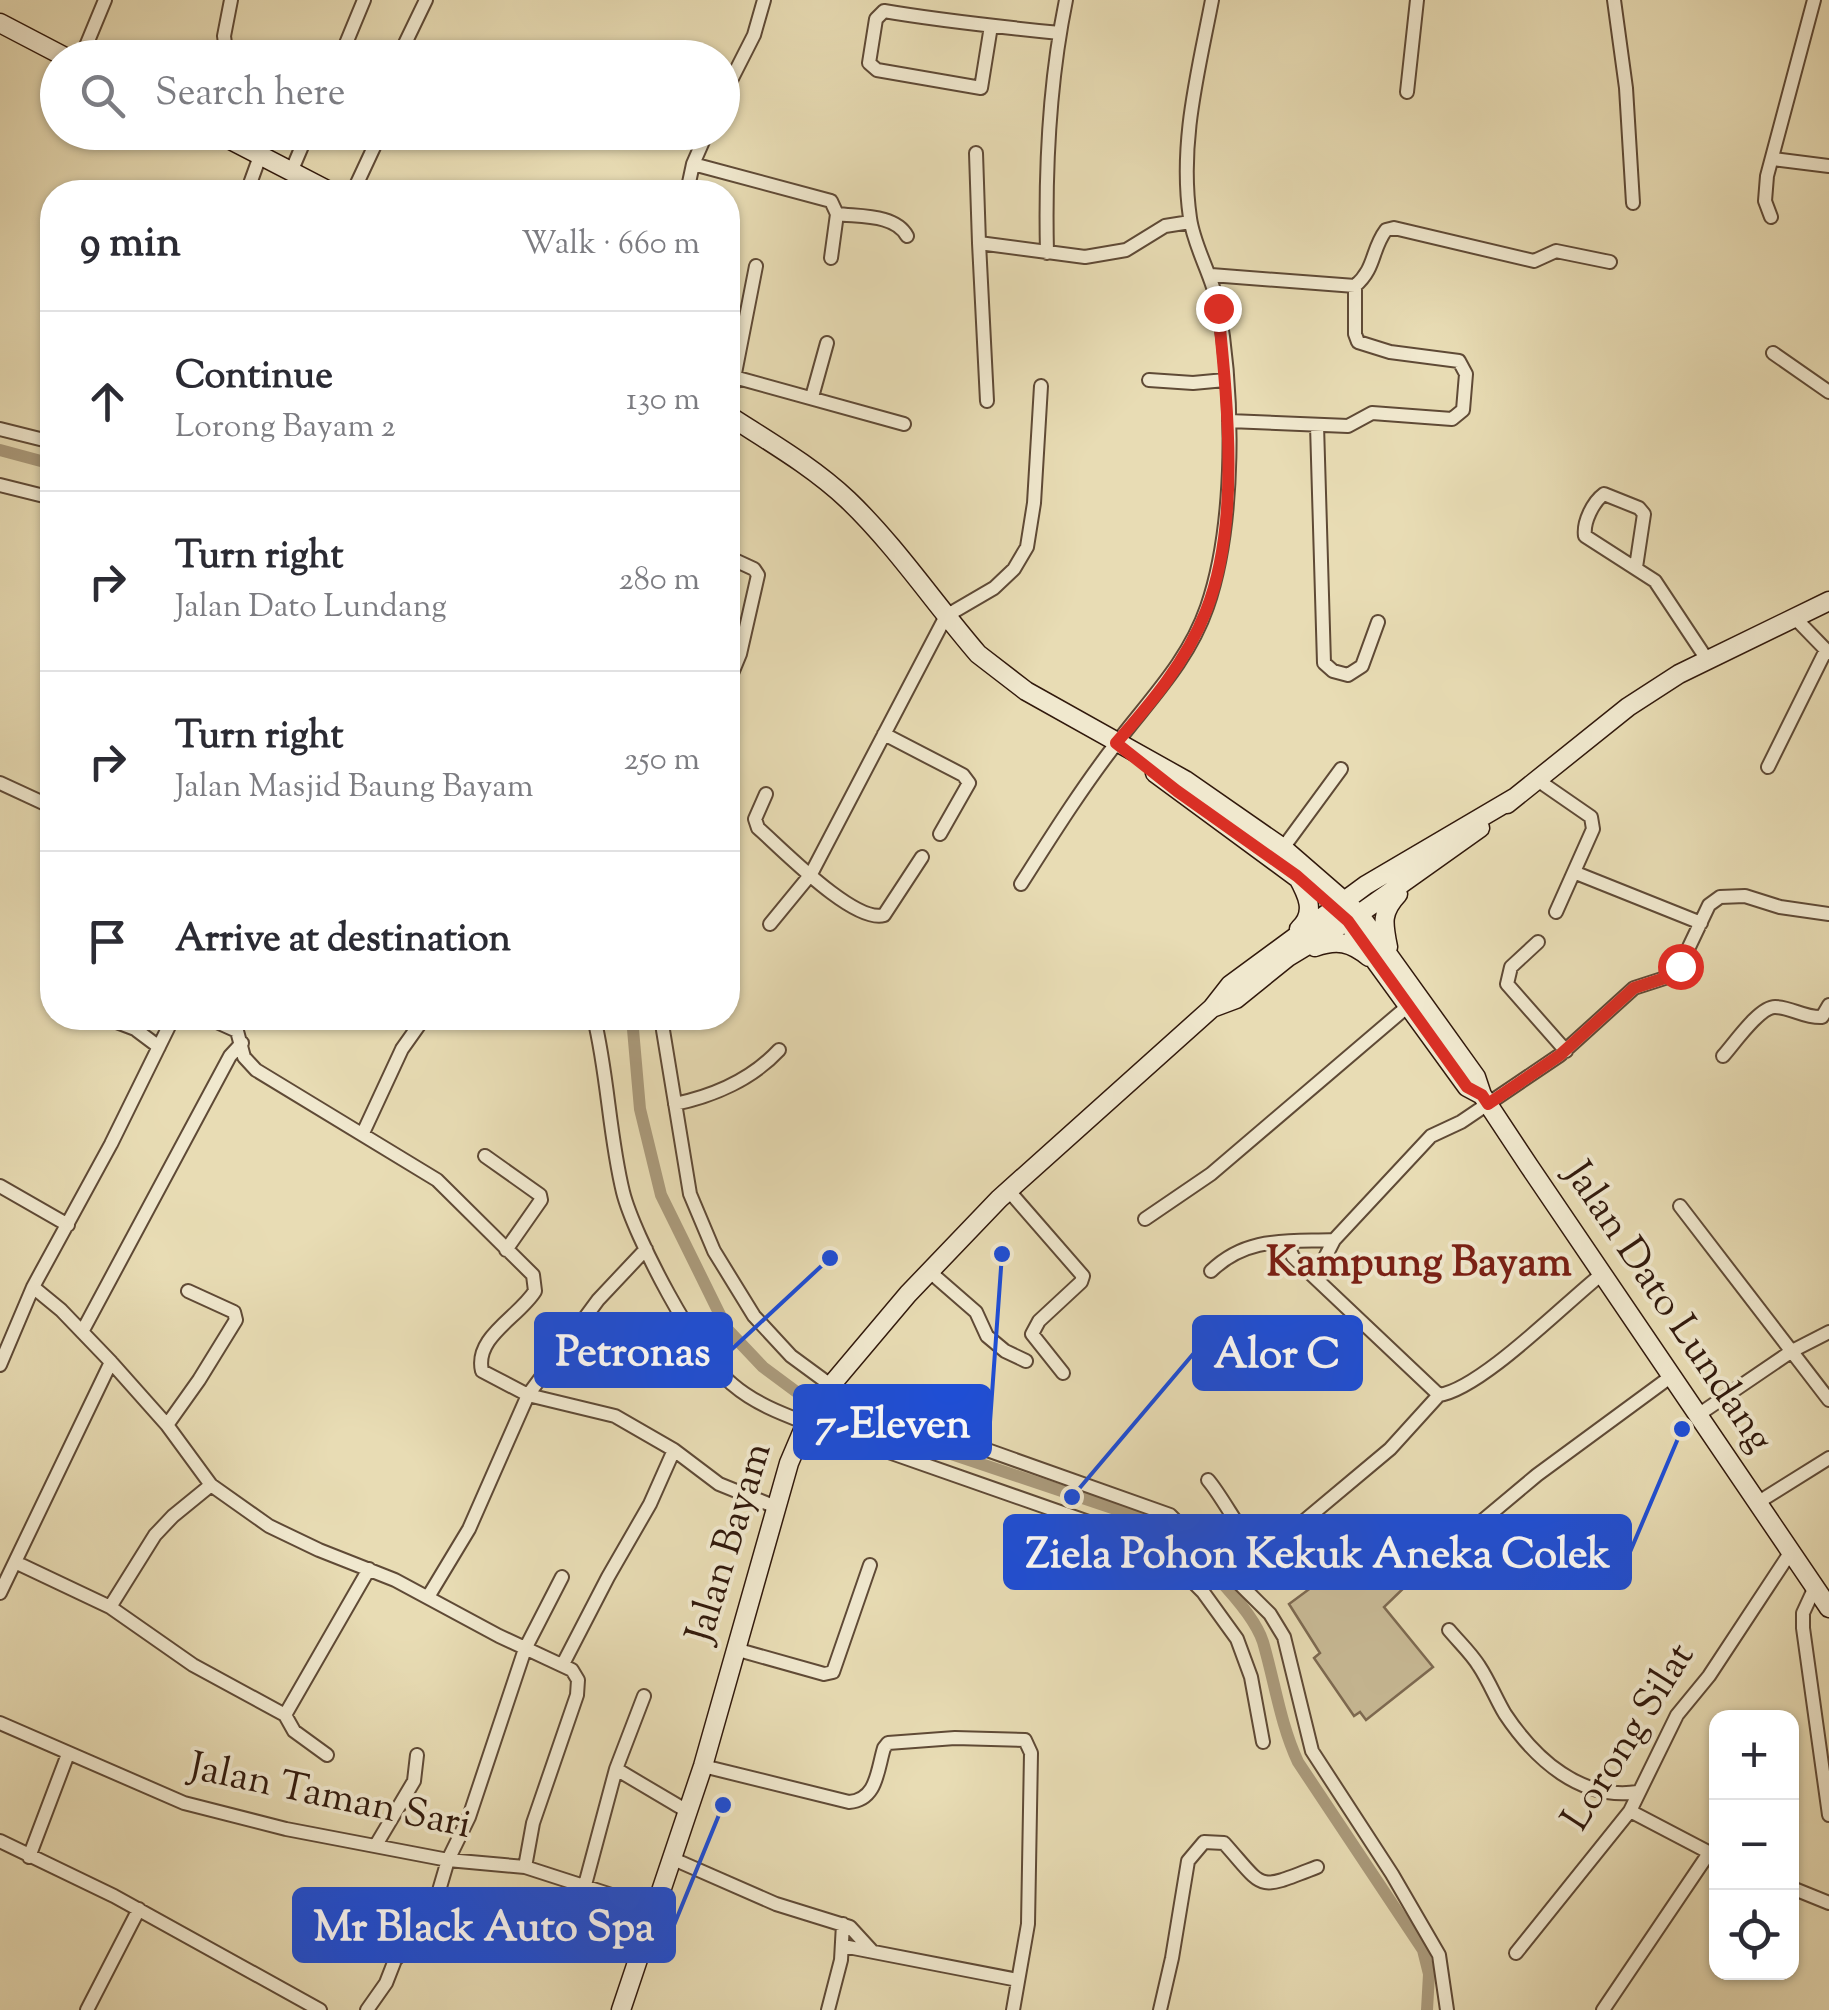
<!DOCTYPE html>
<meta charset="utf-8">
<style>
:root{--surface:#fff;--page:#f7f7f7;--text:#2b2b33;--muted:#7c7c81;--line:#e1e1e2}
body{margin:0;font-family:"Sorts Mill Goudy",serif;background:var(--page);color:var(--text)}
.controls{position:absolute;right:30px;bottom:30px;display:grid;overflow:hidden;border-radius:20px;box-shadow:0 2px 8px #0004}
.controls button{width:90px;height:90px;display:grid;place-items:center;padding:0;border:0;border-bottom:2px solid var(--line);background:var(--surface);color:var(--text);font:50px sans-serif}
.stop{position:absolute;width:30px;height:30px;margin:-22px;border:8px solid #d93025;border-radius:50%;background:#fff}
.stop.end{background:#d93025;border-color:#fff;box-shadow:0 2px 10px #0008}
.list{margin:0;padding:0;list-style:none}
h2{display:flex;justify-content:space-between;align-items:center;height:130px;margin:0;padding:0 40px;font-size:42px}
h2 small{font-size:32px;font-weight:400;color:var(--muted)}
.list li{display:grid;grid-template-columns:65px 1fr auto;gap:30px;align-items:center;box-sizing:border-box;height:180px;padding:0 40px;border-top:2px solid var(--line)}
.list b{display:block;font-size:38px;white-space:nowrap}
.list p{margin:0;font-size:32px;white-space:nowrap;color:var(--muted)}
.list em{font-size:32px;font-style:normal;color:var(--muted)}
.icon{flex:none;width:55px;height:55px;fill:none;stroke:currentColor;stroke-width:2;stroke-linecap:round;stroke-linejoin:round}
.map{position:relative;flex:none;width:1829px;height:2010px;overflow:hidden}
.search{position:absolute;background:var(--surface);box-shadow:0 2px 8px #0004;left:40px;top:40px;width:700px;height:110px;display:flex;align-items:center;gap:25px;box-sizing:border-box;padding:0 35px;border-radius:55px;color:var(--muted);font-size:38px}
.panel{position:absolute;background:var(--surface);box-shadow:0 2px 8px #0004;left:40px;top:180px;width:700px;height:850px;border-radius:40px}
.map>svg:first-child{display:block}
</style>
<div class="map">
<svg width="1829" height="2010" viewBox="0 0 1829 2010">
<rect width="100%" height="100%" fill="#e8dcb4"/>
<filter id="stains"><feTurbulence type="fractalNoise" baseFrequency=".002" numOctaves="4"/><feColorMatrix values="0 0 0 0 .2 0 0 0 0 .09 0 0 0 0 .02 0 0 0 .5 -.17"/></filter>
<radialGradient id="worn" r=".72"><stop offset=".6" stop-color="#630" stop-opacity="0"/><stop offset="1" stop-color="#630" stop-opacity=".3"/></radialGradient>
<path fill="#c9bb97" stroke="#7d6a52" stroke-width="2.5" d="M1377 1539 1388 1547 1412 1580 1384 1607 1433 1667 1366 1720 1360 1712 1354 1716 1314 1658 1320 1653 1289 1604Z"/>
<g fill="none" stroke-linecap="round" stroke-linejoin="round">
<path stroke="#aa9a7b" stroke-width="12" d="M0 450 52 464
M632 1018 640 1109 661 1195 727 1329 763 1367 802 1396 862 1424 1154 1522C1186 1543 1252 1607 1263 1642 1275 1683 1280 1723 1298 1762L1423 1950 1429 1974 1427 2010"/>
<g stroke="#5f4a36" stroke-width="16">
<path id="minor" d="M1614 0 1626 88 1633 203
M991 26 981 88 877 70 869 63 876 19 884 11C942 21 1001 27 1059 33
M81 58 105 0
M227 58 224 36 231 0
M340 58 364 0
M398 58 426 0
M1407 92 1417 0
M722 98 754 35 764 0
M976 153 979 243
M1773 159 1829 166
M693 164 831 201 837 214 831 258
M291 172 308 132
M247 192 260 156
M353 192 381 132
M687 192 693 164 707 132
M837 214C860 217 895 214 907 236
M1771 217 1765 201 1767 176 1814 0
M1047 253C1045 168 1049 83 1066 0
M1211 275 1355 286V334L1358 342 1390 352 1459 361 1466 374 1463 410 1452 419 1372 413 1348 426 1229 421
M1355 286C1376 268 1371 250 1386 230L1394 228 1534 261 1556 251 1610 262
M1773 353 1829 392
M734 377 904 424
M1149 380 1193 383 1225 380
M812 397 827 343
M987 401 979 243 1085 257 1126 250 1165 226 1190 222
M728 409 756 266
M1317 425 1324 663 1333 671 1348 675 1362 666 1378 622
M0 429 52 442
M0 485 52 498
M728 557 754 569 758 575 740 654 728 683
M1636 567 1644 514 1639 508 1604 494C1593 502 1583 522 1585 536L1655 581 1706 658
M1795 618 1829 653
M884 734 963 775 969 783 940 834
M1768 767 1825 652
M1536 779 1591 817 1593 829 1556 912
M0 783 52 807
M766 794 755 819 758 828C781 848 854 924 884 915L922 857
M1283 848 1341 769
M1576 873 1701 923
M1021 884C1051 837 1081 789 1115 745 1149 700 1188 662 1207 607 1236 523 1234 392 1218 305 1212 275 1194 247 1190 218 1179 143 1198 73 1212 0
M770 924 811 874 946 616 994 588 1014 569 1027 547 1034 503 1041 386
M1538 942 1511 967 1507 984 1566 1051
M106 1018 135 1029 159 1047
M208 1018 237 1031 244 1057 256 1070 437 1180 533 1275 535 1291C519 1317 474 1337 482 1371L528 1395 615 1416 674 1450 719 1484 776 1507
M594 1018C608 1075 609 1135 623 1192 634 1236 697 1356 732 1384 754 1403 780 1413 806 1423L1157 1546 1203 1592 1237 1639 1251 1677 1263 1742
M661 1018 690 1194 714 1251 754 1316 791 1356 855 1403 1170 1515 1270 1614 1284 1637 1312 1751 1392 1874 1439 1955 1447 2010
M1723 1056C1734 1044 1759 1007 1775 1007 1791 1007 1804 1018 1822 1017L1829 1005
M675 1104C713 1096 752 1079 779 1050
M363 1133 402 1049 424 1018
M485 1156 540 1195 541 1200 506 1250
M0 1186 68 1225
M1009 1191 1083 1276 1081 1282 1039 1321 1032 1334 1063 1373
M1680 1206 1829 1400
M1145 1219 1211 1174 1408 1006
M1286 1242 1293 1257 1439 1395
M1211 1271C1247 1236 1287 1242 1334 1240
M930 1272 976 1312 987 1336 1005 1351 1026 1361
M1315 1277 1334 1240 1431 1136 1461 1122 1560 1055 1634 988 1665 978 1680 966 1709 905 1720 897 1745 896 1780 907 1829 914
M33 1287 61 1310 111 1362 167 1425 211 1485 269 1526 319 1550 395 1580 499 1636 572 1670 578 1680 577 1695 533 1823 525 1867
M82 1332 230 1056 242 1043
M0 1365 33 1287 111 1144 173 1018
M1439 1395C1481 1389 1565 1303 1602 1274
M1698 1415 1792 1351 1829 1332
M167 1425 199 1380 236 1320 234 1312 188 1291
M1208 1480C1223 1497 1247 1545 1261 1553L1267 1552 1390 1449 1439 1395
M1757 1503 1829 1458
M1463 1537 1537 1475 1673 1375
M15 1562 110 1607 193 1665 285 1715 294 1731 327 1755
M1815 1587 1803 1613V1628L1829 1815
M0 1593 111 1362
M428 1597 469 1529 528 1395 598 1300 646 1249
M110 1607 155 1535 173 1516 211 1485
M1449 1630C1459 1642 1471 1653 1479 1666 1489 1681 1496 1699 1505 1714 1535 1759 1581 1801 1638 1792
M735 1649 824 1674 833 1672 870 1565
M563 1664 608 1577 650 1504 674 1450
M285 1715 369 1569
M0 1723 184 1803 286 1829 448 1860 525 1867 655 1909
M703 1766 849 1802C877 1800 877 1771 884 1748L888 1743 955 1738 1025 1740 1031 1753 1028 1924 1013 2010
M616 1769 687 1811
M1630 1811 1714 1855
M0 1841 114 1896 320 2010
M376 1845 414 1781 417 1755
M29 1857 68 1754
M671 1858 776 1904 850 1927 872 1951
M1792 1888 1829 1903
M843 1946 1018 1980
M567 1952 616 1769 644 1696
M1516 1953 1630 1811 1677 1715 1709 1676 1790 1553
M87 2010 139 1909
M367 2010 386 1983 395 1960 428 1928 448 1860 469 1817 525 1649 562 1577
M828 2010 841 1960 843 1924
M1160 2010 1172 1958 1188 1861 1204 1842 1224 1843C1266 1890 1255 1891 1317 1867
M1603 2010 1709 1853"/>
</g>
<g stroke="#31190c" stroke-width="21">
<path id="secondary" d="M0 23 67 58
M215 132 331 192
M728 415C768 441 812 466 848 500 896 546 934 603 978 654L1026 691 1185 780 1283 848 1359 914 1476 1077 1482 1095 1529 1166 1829 1608
M1155 773 1303 882
M1507 804 1628 707 1679 674 1829 601
M1297 876C1307 894 1317 913 1299 929
M1342 915 1467 1087 1482 1095
M1315 947C1337 939 1351 942 1369 957
M1388 947C1383 923 1381 912 1398 894
M1212 1008 1236 999 1288 957 1359 914 1480 828
M621 2010 703 1766 789 1463 806 1423 822 1396 908 1294 999 1199 1212 1008 1230 985 1366 885 1514 798"/>
</g>
<use href="#minor" stroke="#f0e8ce" stroke-width="12"/>
<use href="#secondary" stroke="#f0e8ce" stroke-width="18"/>
</g>
<g fill="none" stroke-linecap="round" stroke-linejoin="round">
<path stroke="#d93025" stroke-width="12" d="M1218 308C1227 400 1241 523 1206 611 1186 662 1152 702 1116 743L1177 791 1297 876 1348 921 1467 1087 1482 1095 1488 1104 1560 1055 1634 988 1665 978 1680 966"/>
</g>
<g text-anchor="middle" dominant-baseline="central" stroke-width="8" stroke-linejoin="round" paint-order="stroke">
<g font-size="40" fill="#31190c" stroke="#f0e8ce">
<text transform="translate(1667 1308) rotate(56)">Jalan Dato Lundang</text>
<text transform="translate(731 1543) rotate(-73)">Jalan Bayam</text>
<text transform="translate(1630 1738) rotate(-58)">Lorong Silat</text>
<text transform="translate(330 1798) rotate(12)">Jalan Taman Sari</text>
</g>
<g font-size="42" font-weight="bold" fill="#7a1f14" stroke="#f0e8ce">
<text x="1419" y="1265">Kampung Bayam</text>
</g>
</g>
<path fill="none" stroke="#1d4ed8" stroke-width="4" d="M830 1258L731 1350M1072 1497L1194 1353M1002 1254L990 1422M1682 1429L1630 1552M723 1805L674 1925"/>
<g fill="#1d4ed8" stroke="#f0e8ce" stroke-width="4">
<circle cx="830" cy="1258" r="10"/>
<circle cx="1072" cy="1497" r="10"/>
<circle cx="1002" cy="1254" r="10"/>
<circle cx="1682" cy="1429" r="10"/>
<circle cx="723" cy="1805" r="10"/>
</g>
<g fill="#1d4ed8" stroke="#1d4ed8" stroke-width="4">
<rect x="536" y="1314" width="195" height="72" rx="10"/>
<rect x="1194" y="1317" width="167" height="72" rx="10"/>
<rect x="795" y="1386" width="195" height="72" rx="10"/>
<rect x="1005" y="1516" width="625" height="72" rx="10"/>
<rect x="294" y="1889" width="380" height="72" rx="10"/>
</g>
<g font-size="42" text-anchor="middle" font-weight="bold" fill="#fff">
<text x="633" y="1365">Petronas</text>
<text x="1277" y="1367">Alor C</text>
<text x="893" y="1437">7-Eleven</text>
<text x="1318" y="1567">Ziela Pohon Kekuk Aneka Colek</text>
<text x="484" y="1940">Mr Black Auto Spa</text>
</g>
<rect width="100%" height="100%" filter="url(#stains)"/>
<rect width="100%" height="100%" fill="url(#worn)"/>
</svg>
<div class="controls">
<button>+</button>
<button>−</button>
<button><svg class="icon" aria-label="locate" viewBox="0 0 24 24"><circle cx="12" cy="12" r="6"/><path d="M12 2v4M12 18v4M2 12h4M18 12h4"/></svg></button>
</div>
<div class="stop" style="left:1680px;top:966px"></div>
<div class="stop end" style="left:1218px;top:308px"></div>
<div class="search"><svg class="icon" aria-label="search" viewBox="0 0 24 24"><circle cx="10" cy="10" r="6"/><path d="M15 15l6 6"/></svg>Search here</div>
<section class="panel">
<h2>9 min<small>Walk · 660 m</small></h2>
<ul class="list">
<li><svg class="icon" aria-label="ahead" viewBox="0 0 24 24"><path d="M12 20V5M6 11l6-6 6 6"/></svg><div><b>Continue</b><p>Lorong Bayam 2</p></div><em>130 m</em></li>
<li><svg class="icon" aria-label="right" viewBox="0 0 24 24"><path d="M7 20v-9h11M14 6l5 5-5 5"/></svg><div><b>Turn right</b><p>Jalan Dato Lundang</p></div><em>280 m</em></li>
<li><svg class="icon" aria-label="right" viewBox="0 0 24 24"><path d="M7 20v-9h11M14 6l5 5-5 5"/></svg><div><b>Turn right</b><p>Jalan Masjid Baung Bayam</p></div><em>250 m</em></li>
<li><svg class="icon" aria-label="arrive" viewBox="0 0 24 24"><path d="M6 21V4h12l-3 4 3 4H6"/></svg><div><b>Arrive at destination</b></div></li>
</ul>
</section>
</div>
